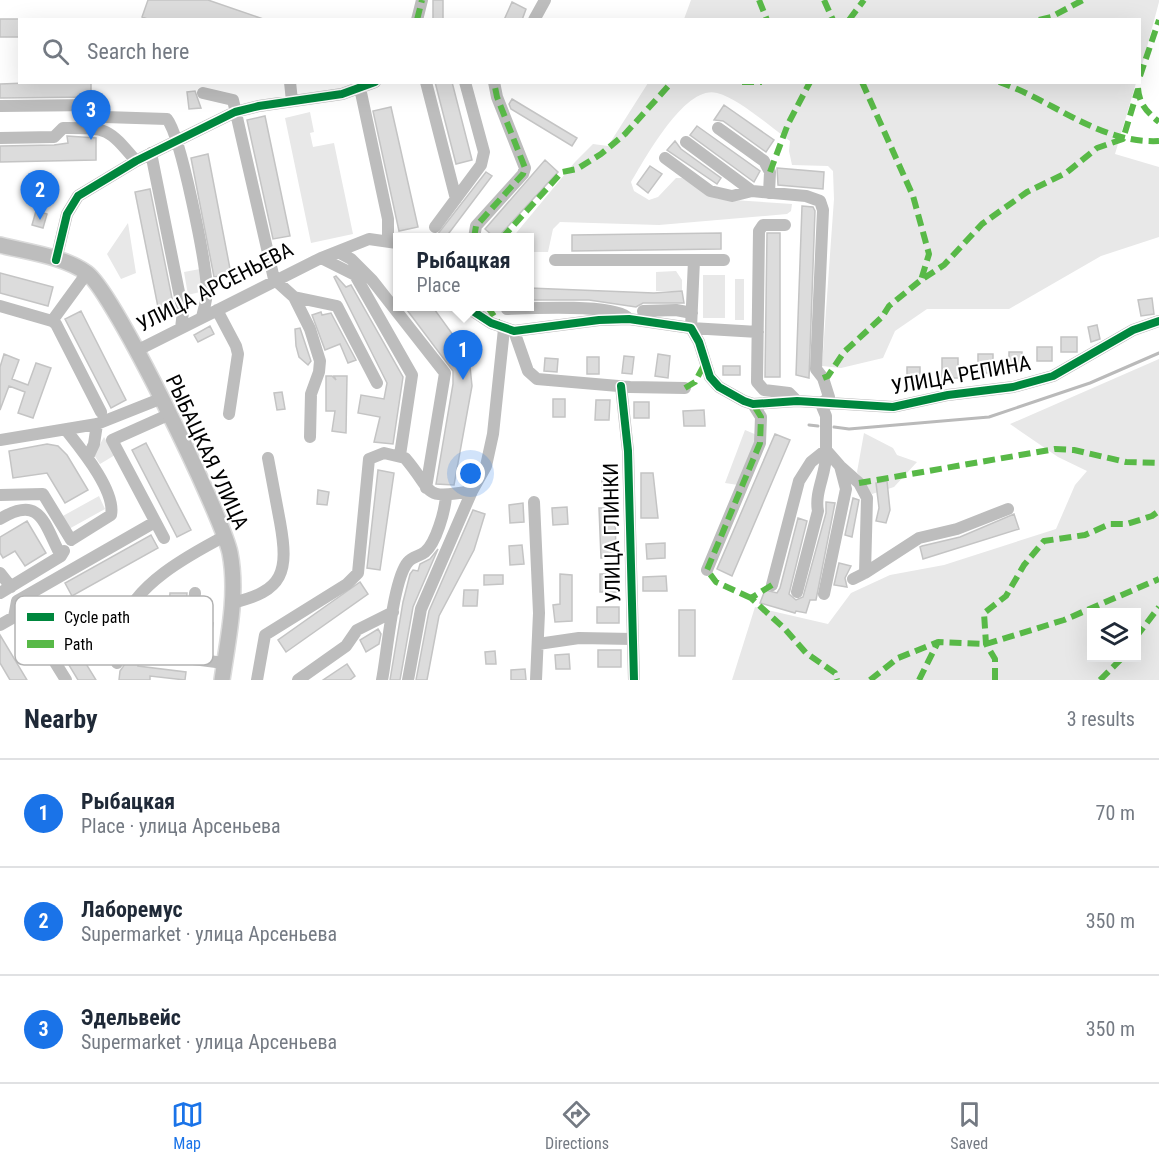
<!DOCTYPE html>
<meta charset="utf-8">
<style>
:root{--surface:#fff;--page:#f2f2f3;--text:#1f2937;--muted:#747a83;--line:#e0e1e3;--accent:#1a73e8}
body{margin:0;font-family:"Roboto Condensed",sans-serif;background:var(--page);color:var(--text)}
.controls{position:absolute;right:18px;bottom:18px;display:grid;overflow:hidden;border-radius:0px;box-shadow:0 6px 24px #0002}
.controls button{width:54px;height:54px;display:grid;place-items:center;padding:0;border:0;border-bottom:2px solid var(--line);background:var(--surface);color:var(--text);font:30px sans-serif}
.you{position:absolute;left:471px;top:474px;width:21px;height:21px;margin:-15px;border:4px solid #fff;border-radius:50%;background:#1a73e8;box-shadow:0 0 0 9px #1a73e833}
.badge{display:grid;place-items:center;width:39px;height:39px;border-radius:50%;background:var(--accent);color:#fff;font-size:20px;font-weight:700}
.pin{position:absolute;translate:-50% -50px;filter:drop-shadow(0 2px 3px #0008)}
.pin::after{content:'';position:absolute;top:32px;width:21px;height:18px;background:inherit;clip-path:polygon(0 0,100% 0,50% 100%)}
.popup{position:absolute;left:393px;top:233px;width:141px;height:78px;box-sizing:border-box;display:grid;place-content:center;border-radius:0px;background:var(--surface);filter:drop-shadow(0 2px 4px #0005);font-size:20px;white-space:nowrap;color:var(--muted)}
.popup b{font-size:22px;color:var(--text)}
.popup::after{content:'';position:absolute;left:50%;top:100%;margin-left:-12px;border:12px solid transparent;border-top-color:var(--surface)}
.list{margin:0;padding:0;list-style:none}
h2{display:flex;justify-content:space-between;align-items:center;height:78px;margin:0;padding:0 24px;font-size:26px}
h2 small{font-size:20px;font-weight:400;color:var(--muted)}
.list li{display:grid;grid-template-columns:39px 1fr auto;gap:18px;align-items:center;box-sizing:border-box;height:108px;padding:0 24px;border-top:2px solid var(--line)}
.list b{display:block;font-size:22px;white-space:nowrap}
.list p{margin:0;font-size:20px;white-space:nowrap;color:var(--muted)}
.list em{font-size:20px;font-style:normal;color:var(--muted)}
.icon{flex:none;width:33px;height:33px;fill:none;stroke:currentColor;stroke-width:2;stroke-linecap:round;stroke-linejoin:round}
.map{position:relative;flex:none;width:1159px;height:680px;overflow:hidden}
.search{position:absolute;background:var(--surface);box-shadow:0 6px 24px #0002;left:18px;right:18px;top:18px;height:66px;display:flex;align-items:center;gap:15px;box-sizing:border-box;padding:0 21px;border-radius:0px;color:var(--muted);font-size:22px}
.sheet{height:402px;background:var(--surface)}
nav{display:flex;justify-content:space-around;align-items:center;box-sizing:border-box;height:84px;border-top:2px solid var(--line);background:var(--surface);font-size:16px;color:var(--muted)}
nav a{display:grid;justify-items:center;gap:3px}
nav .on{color:var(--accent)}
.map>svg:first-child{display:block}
</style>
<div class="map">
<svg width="1159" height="680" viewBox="0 0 1159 680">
<rect width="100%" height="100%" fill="#fff"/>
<path fill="#e8e8e8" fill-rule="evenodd" d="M691 0H1159V2L1140 73V20L684 19Z
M648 83H1136L1115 154 1159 167V237L1101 256 1009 309H927L895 331 883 358 841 368 822 366 834 199 833 171 828 166 792 165 789 151 790 141C772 128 738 98 717 93 685 84 645 159 631 182L634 191 649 200 658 197 676 178H682L718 199 792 204 791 211 787 214 659 225 560 222 553 229 548 252H529V238H512L575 162 593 144 608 146Z
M310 112 314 132 310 133 313 147 334 143 353 234 311 243 285 118Z
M128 223 136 273 121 279 107 254Z
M200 269 204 291 188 295 184 272Z
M676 271 682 280V291H656V272Z
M703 275H725V318H703Z
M735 279H744V320H735Z
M1159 359V680H732L755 607 828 624 851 593 890 575 944 565 1056 529 1075 485 1087 471 1058 457 1010 424ZM1092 612H1136V658H1092Z
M745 430 757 435 738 485 725 483Z
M864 433 893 448 897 455 917 462 894 487 872 494 857 472Z
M104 437 115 455 100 464 94 455Z
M99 496 105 509 67 530 61 517Z"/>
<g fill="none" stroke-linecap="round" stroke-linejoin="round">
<path stroke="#bababa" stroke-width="3" d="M809 425 818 426
M834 427 849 429 989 417 1090 383 1159 353"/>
</g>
<path fill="#dcdcdc" stroke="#c4c4c4" stroke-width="1.5" d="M148 0H208L266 20H150L142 17Z
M433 0H443V20H433Z
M512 2 526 9 522 20H504Z
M0 19H20V37H0Z
M53 82 91 83V97L0 98V84Z
M435 82H452L472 160 456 164Z
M195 91 201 108 189 109 187 92Z
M512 99 577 138 572 146 511 109 509 104Z
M724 105 774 140 766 152 723 121 714 120Z
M391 107 418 227 399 231 373 111Z
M265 116 290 236 273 239 247 120Z
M697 126 760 171 754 182 690 135Z
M67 136 96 138V160L0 162V146L54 145 68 143Z
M675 141 681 149 721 178 717 184 667 150Z
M208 154 231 274 214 277 191 158Z
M545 160 558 172 498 237H494L485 229Z
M650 166 662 174 648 193 637 184Z
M777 168 824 172 823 189 778 185Z
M486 172 492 176 446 237H440L437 235Z
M150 189 174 308 159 312 135 192Z
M802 206 813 207 815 211 809 378 796 375Z
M36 211 47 214 43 228 32 225Z
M721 233V249L572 251V235Z
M767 233H780V377H765Z
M0 273 53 287 48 306 0 293Z
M336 276 346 287 351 285 403 377 393 444 374 442 380 417 358 413 361 395 384 399 387 383 334 277Z
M529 288 654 293 682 291 684 303H643L636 307 589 300H529Z
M1152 298 1154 314 1141 316 1138 300Z
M404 306H432L469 357 472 386 454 485 436 484 453 384V371Z
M81 311 126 400 111 408 65 319Z
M321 312 322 315 331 313 356 360 348 363 340 344 325 350 312 315Z
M1097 325 1100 339 1091 342 1088 327Z
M210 326 214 334 198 342 194 335Z
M300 328 311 361 308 365 299 357 296 346 295 329Z
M1061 337H1077V352H1061Z
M1037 347H1052V361H1037Z
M1009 352H1022V369H1009Z
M4 354 19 360 12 379 28 385 36 363 51 368 33 418 18 413 25 392 9 386 0 410V367Z
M658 354 670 356 668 378 655 376Z
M978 354H993V373H978Z
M624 356 634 357 632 374 622 373Z
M587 357H599V374H587Z
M545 358 558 359 557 372 544 371Z
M942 358H958V378H942Z
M723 366H740V375H723Z
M907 367H920V385H907Z
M326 376H332L336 380 334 376H347L346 433 332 431 335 411H326Z
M282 392 285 409 277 410 274 393Z
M553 399H565V417H553Z
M596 400H610L609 420H595Z
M634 402H649V418H634Z
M704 410 705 426H684L683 411Z
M775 434 790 440 732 576 717 569Z
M146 443 191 530 177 537 132 450Z
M47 444 58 446 67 455 88 490 65 503 47 473 13 478 9 451Z
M378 470 394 473 380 570 367 568Z
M641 473H653L658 518H641Z
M602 478H614V492H602Z
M887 481 890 510 886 523 876 521 879 508 876 483Z
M318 490 329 492 327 505 317 504Z
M853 498 859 500 852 537 845 535Z
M826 502 835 503 816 600H810L806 613 796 611 795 613 760 603 765 590 777 593 780 588 798 518 807 521 789 594 796 600 803 597 826 513Z
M523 503 524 522 510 523 509 505Z
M567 507 568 524 553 525 552 508Z
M599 508H615L616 558H601Z
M473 510 485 514 474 550 439 616 427 680H416L429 611Z
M1014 514 1019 529 923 559 920 547 922 546 960 537Z
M27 521 46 553 25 566 15 551 3 558 0 553V537Z
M151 535 158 548 72 596 65 583Z
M665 543V558L647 559 646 544Z
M522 545 524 564 510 565 509 546Z
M438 549 413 607 400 680H390L403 602 410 574 413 570 418 571 420 564 430 559Z
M839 563 851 566 845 578 847 587 834 585Z
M560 574 572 575V621L555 622 553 605 560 604Z
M600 574H617V592H600Z
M484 575H503V584L484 585Z
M666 576 667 591H643V577Z
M360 582 368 594 286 652 278 640Z
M464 590H478L477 606H463Z
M170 593H187L183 646 165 645 166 637 142 635 138 666 186 672 185 680 150 676V680H119L120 671 125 664 130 630H133L135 615 144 603 169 605Z
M45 597 96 680H78L32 604Z
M597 607H619V623H597Z
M679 610H695V656H679Z
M204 622 213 623 209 653 200 652Z
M104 627 113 628 111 642 102 641Z
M378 629 381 634 379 644 366 652 360 640Z
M0 635 27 680H10L0 663Z
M598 650H621V667H598Z
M495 651 496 664H486L485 652Z
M569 654 570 669H556L555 655Z
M347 664 355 676 350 680H323Z
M525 669 526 680H511V670Z"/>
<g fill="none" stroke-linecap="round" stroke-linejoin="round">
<g stroke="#dbdbdb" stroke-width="18">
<path id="major" d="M0 245C27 252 63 256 87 273 114 293 222 515 230 553 238 594 228 639 222 680"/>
</g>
<path stroke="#bdbdbd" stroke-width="12" d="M417 20 422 0
M534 20 545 0
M290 82 292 101
M426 82 456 199
M360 88 388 219V240
M203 93 233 100 274 279 294 297 337 306 377 383
M0 106 95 105 105 117 167 119C181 136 206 263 207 290 207 299 204 309 202 317
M718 128 764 161 770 172 769 193
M0 138 54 137 63 128C108 128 107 127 136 161
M686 142 752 191
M151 153 183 312 181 328
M665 158 710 191 732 196 752 191 806 196 820 201 823 210 816 369 823 378 829 397 821 404 826 416V450L811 462 799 481 772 585
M785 225H763L759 231 757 382 764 390 789 393 797 401
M435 227 481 165 484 152 465 82
M474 238 476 226 523 174 525 168 497 97 494 82
M338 252 351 259 372 280 445 373 426 488
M321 258 355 275 412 375 400 455
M56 260 67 214 78 196 136 161 235 112 259 106 342 94 375 82
M555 260H724
M294 297 310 329 320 361 319 372 311 394 310 437
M0 306 52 321 56 324 101 412
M465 306 491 323 514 331 599 320 629 319 691 328 758 332
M507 309C532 308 610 304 627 317
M217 310 236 346 238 354 229 414
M643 311 676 310 692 313
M52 321 87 273
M691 328 699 342 710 377 719 387 744 401 753 404 797 401 893 407 948 395 1013 387 1053 376 1133 330 1159 321
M691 328 694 260
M514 331 528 371 537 379 630 387 685 388
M136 351 321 258 369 239 397 243
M621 386 628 451 634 680
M0 440 97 424 160 399
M88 457 94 444 97 424
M841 467 859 483 867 498 865 573 853 579
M0 495 43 494 71 540 111 515C116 491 81 449 66 430
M534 502 539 613 536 680
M0 519C41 494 44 524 61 556
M164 538 112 440 168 415
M707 570 760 443 761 417 753 404
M0 573 11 587
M865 573 919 538 957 529 1008 509
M797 592 818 511C814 491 828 471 826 450L840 466 846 489 824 594
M0 593 61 556 64 551
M17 601 66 680
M232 603C284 591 289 572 280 522 276 501 272 479 268 458
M0 625 14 617 17 601 155 522
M538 644 579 638 633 639
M154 654 224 663
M190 659 195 593
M117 663C119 651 119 638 122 626 133 585 189 555 225 536
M257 680 265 635 347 584 358 573 369 459 384 453 405 458C435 493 421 500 472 491L486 466 493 434 504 329
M298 680 346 646 357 630 393 612
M382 680C387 655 393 579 408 562 412 557 420 556 425 552 436 543 445 511 446 496
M408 680 421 609 472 491"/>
<use href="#major" stroke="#bdbdbd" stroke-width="15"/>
<path stroke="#58b947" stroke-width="6" stroke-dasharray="12 6" stroke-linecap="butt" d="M759 0 767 20
M824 0 833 20
M417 20 422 0
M849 20 864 0
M1039 20 1051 17 1083 0
M1140 76 1159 20
M742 82H762
M862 82 913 196 929 254 921 280 944 265 982 224 1027 192 1066 173 1097 148 1123 139 1138 89
M999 82C1053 100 1099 144 1159 141
M1138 88C1139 104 1147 112 1159 122
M770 172 788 124 810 82
M474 238 476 226 523 174 525 168 497 97 494 82
M502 238 562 172 577 169 601 154 625 134 672 82
M487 306 498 322
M823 378 828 376 844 352 882 317 889 306 921 280
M685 388 695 382 704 365
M859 483 1055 449 1074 450 1126 462 1159 463
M772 585 751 598 785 629 806 653 835 673 837 680
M751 598 716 582 707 570 760 443 761 417 753 404
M1136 637 1159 607
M870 680 898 658 938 642
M919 680 938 642 986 644 1064 620 1159 579
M995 680V659L986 644 984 613 1006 596 1024 565 1044 541 1085 535 1110 524H1127L1152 516 1159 511
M1100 680 1122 658"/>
<g stroke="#fff" stroke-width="11">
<path id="cycleway" d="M56 260 67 214 78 196 136 161 235 112 259 106 342 94 375 82
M465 306 491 323 514 331 599 320 629 319 691 328 699 342 710 377 719 387 744 401 753 404 797 401 893 407 948 395 1013 387 1053 376 1133 330 1159 321
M621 386 628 451 634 680"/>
</g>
<use href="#cycleway" stroke="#00873e" stroke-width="8"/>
</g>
<g text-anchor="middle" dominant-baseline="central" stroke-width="4.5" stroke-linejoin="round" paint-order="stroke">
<g font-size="21" fill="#000" stroke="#fff">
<text transform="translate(215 287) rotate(-27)">УЛИЦА АРСЕНЬЕВА</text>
<text transform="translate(961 375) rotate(-10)">УЛИЦА РЕПИНА</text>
<text transform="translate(207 452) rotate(65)">РЫБАЦКАЯ УЛИЦА</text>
<text transform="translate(612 533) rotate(-91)">УЛИЦА ГЛИНКИ</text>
</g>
</g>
<rect x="15" y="596" width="198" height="69" rx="9" fill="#fff" stroke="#b2b2b2" stroke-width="1.5"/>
<rect x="27" y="613" width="27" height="8" fill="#00873e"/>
<rect x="27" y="640" width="27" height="8" fill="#58b947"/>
<g font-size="16" fill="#000">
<text x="64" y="623">Cycle path</text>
<text x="64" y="650">Path</text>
</g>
</svg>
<div class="controls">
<button><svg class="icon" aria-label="layers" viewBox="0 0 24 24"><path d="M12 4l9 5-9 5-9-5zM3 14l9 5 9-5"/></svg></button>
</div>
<div class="you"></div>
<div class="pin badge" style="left:463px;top:380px">1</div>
<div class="popup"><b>Рыбацкая</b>Place</div>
<div class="pin badge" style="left:40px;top:220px">2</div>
<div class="pin badge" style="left:91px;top:140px">3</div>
<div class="search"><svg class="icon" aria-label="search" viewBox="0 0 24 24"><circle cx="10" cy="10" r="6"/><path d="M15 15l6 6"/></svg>Search here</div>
</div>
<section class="sheet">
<h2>Nearby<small>3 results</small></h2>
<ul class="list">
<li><span class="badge">1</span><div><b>Рыбацкая</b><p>Place · улица Арсеньева</p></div><em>70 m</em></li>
<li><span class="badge">2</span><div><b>Лаборемус</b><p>Supermarket · улица Арсеньева</p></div><em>350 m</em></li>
<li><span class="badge">3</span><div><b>Эдельвейс</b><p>Supermarket · улица Арсеньева</p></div><em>350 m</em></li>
</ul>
</section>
<nav>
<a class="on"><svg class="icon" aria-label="map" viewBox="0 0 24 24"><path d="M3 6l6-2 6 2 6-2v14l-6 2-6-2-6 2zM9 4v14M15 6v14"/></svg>Map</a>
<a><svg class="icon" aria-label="directions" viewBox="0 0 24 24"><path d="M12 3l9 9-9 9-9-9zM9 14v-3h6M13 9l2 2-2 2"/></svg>Directions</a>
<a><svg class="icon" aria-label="saved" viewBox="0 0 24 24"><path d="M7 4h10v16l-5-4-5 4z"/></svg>Saved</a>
</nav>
